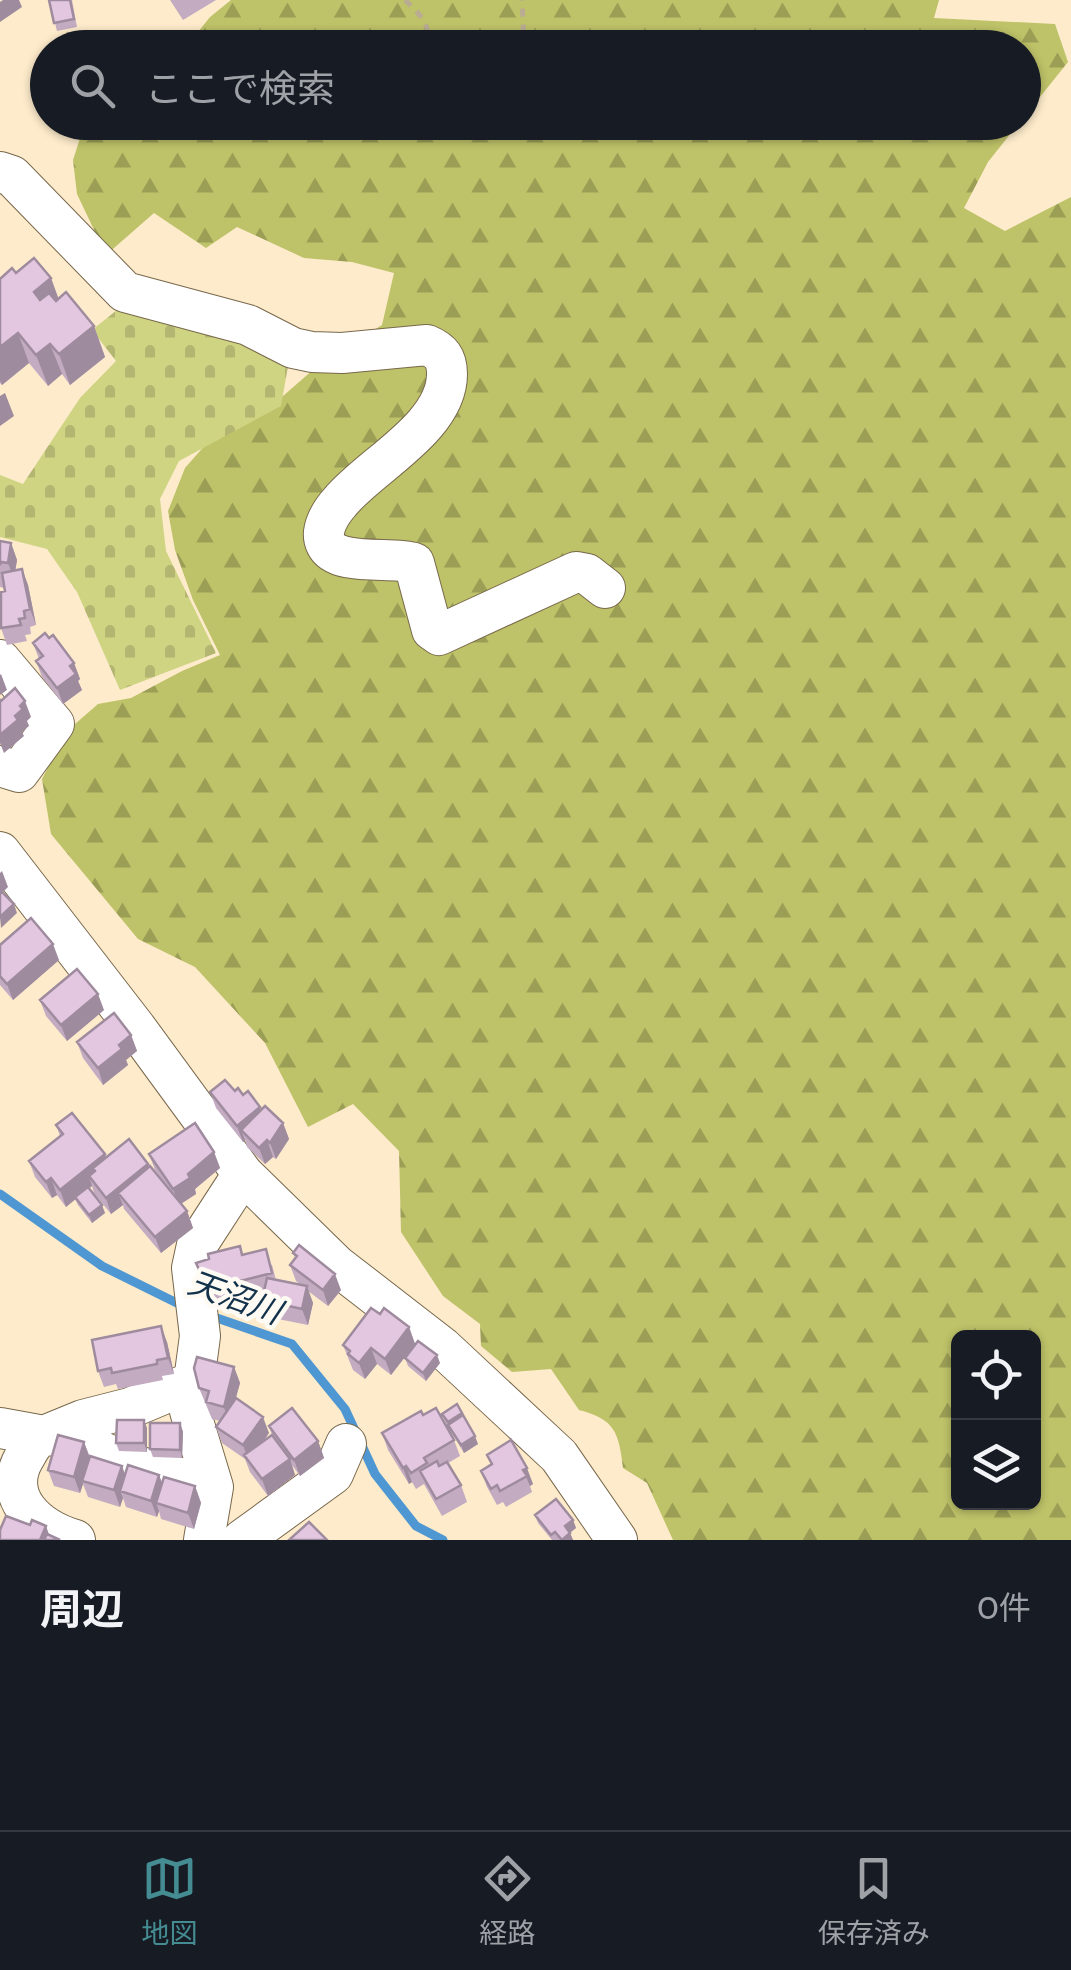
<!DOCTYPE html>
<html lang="ja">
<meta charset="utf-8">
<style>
:root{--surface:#171b24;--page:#20242c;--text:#f1f3f6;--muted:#9ea1a6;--line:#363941;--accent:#448b92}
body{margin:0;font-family:Cabin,"Noto Sans JP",sans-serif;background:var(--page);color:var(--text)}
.controls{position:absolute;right:30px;bottom:30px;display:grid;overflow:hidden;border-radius:15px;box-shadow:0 2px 8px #0004}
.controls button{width:90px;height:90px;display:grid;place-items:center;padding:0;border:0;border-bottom:2px solid var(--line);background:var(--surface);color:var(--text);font:50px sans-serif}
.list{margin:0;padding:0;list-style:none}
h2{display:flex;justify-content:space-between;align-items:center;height:130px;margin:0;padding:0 40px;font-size:42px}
h2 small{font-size:32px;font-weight:400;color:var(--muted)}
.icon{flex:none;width:55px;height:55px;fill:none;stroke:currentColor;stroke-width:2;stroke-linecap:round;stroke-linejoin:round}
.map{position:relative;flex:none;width:1071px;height:1540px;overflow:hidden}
.search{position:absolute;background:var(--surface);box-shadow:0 2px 8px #0004;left:30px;right:30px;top:30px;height:110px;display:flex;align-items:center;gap:25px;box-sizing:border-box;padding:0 35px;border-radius:55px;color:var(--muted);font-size:38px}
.sheet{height:290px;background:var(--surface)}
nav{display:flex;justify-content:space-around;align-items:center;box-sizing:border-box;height:140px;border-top:2px solid var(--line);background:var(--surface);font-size:28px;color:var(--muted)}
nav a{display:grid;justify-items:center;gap:5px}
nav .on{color:var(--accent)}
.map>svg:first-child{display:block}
</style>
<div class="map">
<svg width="1071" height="1540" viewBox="0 0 1071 1540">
<defs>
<pattern id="forest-firs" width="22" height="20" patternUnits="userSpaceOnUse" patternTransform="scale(2.5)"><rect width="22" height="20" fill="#bec268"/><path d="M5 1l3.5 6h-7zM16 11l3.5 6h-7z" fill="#9b9e55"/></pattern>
<pattern id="cemetery-stones" width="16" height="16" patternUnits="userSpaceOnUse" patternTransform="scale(2.5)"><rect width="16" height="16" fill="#cfd483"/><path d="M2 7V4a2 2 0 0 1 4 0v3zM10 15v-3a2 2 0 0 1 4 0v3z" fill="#b2b671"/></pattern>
</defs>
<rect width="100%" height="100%" fill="#fdebcb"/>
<path fill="url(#forest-firs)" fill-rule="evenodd" d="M231 0H939L934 18 1055 24 1068 62 1024 117V48L186 47 210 17Z
M85 123H1019L988 162 964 208 1005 231 1071 197V1540H673L647 1483 623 1468C619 1433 615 1419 579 1410L551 1369 512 1372 481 1346 480 1324 443 1296 401 1232 399 1151 353 1104 308 1127 265 1043 195 967 138 939 51 834 42 779 67 731 98 704 131 698 182 671 220 655 193 600 175 550 168 511 185 468 222 426 275 403 322 362 382 325 394 273 352 262 304 258 237 227 206 248 154 213 106 255 77 194 73 160ZM958 1338H1034V1502H958Z"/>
<path fill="url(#cemetery-stones)" d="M127 302 290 355 281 406 179 461 160 499 166 551 216 653 120 690 77 592 47 549 0 537V475L23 484 80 398 116 361 92 330Z"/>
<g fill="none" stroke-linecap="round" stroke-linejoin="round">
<path stroke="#4f97d2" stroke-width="9" d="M0 1194 102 1266 187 1308
M211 1316 292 1344 345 1409 375 1474 416 1526 443 1540"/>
<g stroke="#78684c" stroke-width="42">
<path id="minor" d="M0 172 12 176 125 292 248 325 293 348 312 352 342 353 427 345C441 351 447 358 447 374 447 428 369 466 340 502 331 512 319 530 326 544 337 567 392 556 414 563L432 630 439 635 576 572 587 574 605 588
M0 660 54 724 19 772 0 766
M0 852 136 1028 243 1174 336 1265 442 1347 559 1456 617 1540
M0 1428 44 1436 83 1420 130 1408 192 1382
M75 1540C38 1529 1 1498 24 1458 29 1450 34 1438 44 1436 68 1431 108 1457 131 1464 158 1473 186 1479 213 1487
M204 1540 213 1487 190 1411 200 1336 192 1268 197 1245 243 1174
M242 1540 333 1474 346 1444"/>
</g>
<path stroke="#baac92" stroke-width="5" stroke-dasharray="8 8" stroke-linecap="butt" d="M405 0C420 14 433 27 427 48
M521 48 524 41 522 0"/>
<use href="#minor" stroke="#fff" stroke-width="40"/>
</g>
<path fill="#c3abc2" d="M49 0H72L77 27 57 31Z
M170 0H216L183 20Z
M16 273 51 278 58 299 94 326 105 357 70 385 62 374 48 386 29 363 2 385 0 383V279Z
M0 541 11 543 17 560 15 570 22 569 28 585 36 625 30 627 31 634 25 635 27 641 7 645 1 628 2 598 5 591 4 588 0 587Z
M49 638 74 663 80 679 78 681 82 690 63 704 42 677 36 661 39 659 33 643Z
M0 945 59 960 13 1000 0 985Z
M40 1000 104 1010 67 1041 46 1016Z
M131 1035 137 1051 126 1060 128 1065 103 1085 83 1058 77 1042Z
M235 1091 243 1095 261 1110 283 1123 289 1139 276 1159 273 1157 265 1164 247 1147 245 1140 243 1142 216 1108 210 1092Z
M56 1125 105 1154 106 1157 150 1167 164 1182 155 1170 149 1154 214 1152 220 1168 195 1189 196 1194 181 1204 187 1211 193 1228 161 1253 124 1209 123 1205 111 1214 94 1193 92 1186 89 1188 105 1213 92 1223 78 1205 75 1199 66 1207 57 1195 52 1198 35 1177 29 1161 60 1136Z
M240 1246 243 1255 272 1265 276 1280 301 1285 296 1281 290 1265 295 1258 293 1253 341 1290 328 1306 308 1291 313 1303 308 1325 268 1317 262 1300 264 1293 214 1306 196 1263Z
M380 1314 409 1327 415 1344 391 1375 377 1364 365 1379 353 1370 343 1345Z
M167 1342 174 1374 162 1376 163 1380 118 1389 116 1384 104 1387 98 1371Z
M405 1358 440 1363 426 1381 408 1366Z
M234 1367 240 1383 235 1400 269 1433 264 1440 272 1435 269 1426 318 1441 324 1458 300 1476 292 1465 295 1475 268 1496 250 1472 245 1459 222 1443 216 1427 220 1421 212 1419 199 1388Z
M442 1414 478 1444 464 1453 445 1422Z
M423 1415 454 1440 460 1456 448 1463 461 1485 467 1502 442 1516 424 1484 416 1489 412 1482 409 1484 388 1450 382 1433Z
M180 1423 183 1432 182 1458 153 1457 150 1449Z
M147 1428V1452L119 1451 116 1443Z
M511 1440 533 1484 530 1486 532 1492 506 1507 503 1502 497 1505 487 1487 481 1471 491 1465 487 1455Z
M84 1442 90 1457 125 1475H159L162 1483 195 1486 201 1503 194 1529 161 1519 159 1511 157 1517 126 1507 123 1498 120 1507 88 1497 83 1484 80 1493 54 1486 48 1470Z
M535 1515 573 1520 576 1528 570 1533 573 1540H552L538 1523Z"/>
<path fill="#9f8b9e" d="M3 0H19L22 7 0 22V2Z
M51 278 62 308 45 323 34 292Z
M94 326 105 357 70 385 59 354Z
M18 333 29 363 2 385 0 381V347Z
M50 344 62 374 48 386 36 355Z
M5 393 14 416 0 426V396Z
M11 543 17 560 14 579 8 563Z
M22 569 28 585 36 625 30 609Z
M74 663 80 679 78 681 82 690 63 704 57 688 70 666Z
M1 674 7 690 0 695V675Z
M25 701 31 717 27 721 29 726 22 732 24 736 4 753 0 743V735Z
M2 871 8 887 0 895V873Z
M14 904 17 913 1 928 0 917Z
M53 944 59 960 13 1000 7 984Z
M98 994 104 1010 67 1041 61 1025Z
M131 1035 137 1051 126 1060 128 1065 103 1085 98 1068 119 1045Z
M260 1107 266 1124 241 1130 245 1140 243 1142 237 1126Z
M283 1123 289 1139 276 1159 270 1143Z
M267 1140 273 1157 265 1164 259 1148Z
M214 1152 220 1168 195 1189 196 1194 179 1205 173 1189 188 1174Z
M105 1154 111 1171 93 1168 98 1181 89 1176 92 1186 66 1207 60 1190Z
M148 1164 154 1180 118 1193 123 1205 111 1214 106 1198Z
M51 1178 57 1195 52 1198 46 1182Z
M102 1205 105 1213 92 1223 89 1215Z
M187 1211 193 1228 161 1253 155 1237Z
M335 1274 341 1290 328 1306 323 1290Z
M307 1286 313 1303 308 1325 302 1309Z
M161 1326 167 1342 174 1374 168 1358Z
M409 1327 415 1344 391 1375 385 1359Z
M371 1348 377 1364 365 1379 359 1363Z
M437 1355 440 1363 426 1381 423 1373Z
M234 1367 240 1383 229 1423 224 1407Z
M263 1417 269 1433 249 1462 243 1445Z
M144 1420 147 1428V1452L144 1443Z
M180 1423 183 1432 182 1458 180 1450Z
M475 1436 478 1444 464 1453 461 1445Z
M318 1441 324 1458 300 1476 294 1460Z
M84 1442 90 1459 82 1481 83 1484 80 1493 74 1477Z
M290 1459 295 1475 268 1496 262 1479Z
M122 1466 128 1482 120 1491 123 1498 120 1507 114 1490Z
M406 1466 412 1482 409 1484 403 1468Z
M527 1468 533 1484 530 1486 523 1470Z
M159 1475 165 1491 156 1503 159 1511 157 1517 151 1501Z
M195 1486 201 1503 194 1529 188 1513Z
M573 1520 576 1528 568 1534 565 1526Z
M46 1526 51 1540H40Z
M570 1533 573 1540H562Z"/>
<path fill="#e3c7e1" stroke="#9f8b9e" stroke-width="2.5" d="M49 0H70L74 19 54 23Z
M34 258 51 278 34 292 40 300 49 293 56 301 66 292 94 326 59 354 50 344 36 355 18 333 0 347V279L12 268 16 273Z
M0 541 11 543 8 563 1 562 0 565Z
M22 569 30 609 24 611 25 618 19 619 21 625 1 628V592L5 591 2 573Z
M45 633 49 638 53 635 74 663 70 666 76 674 57 688 36 661 43 656 33 643Z
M15 688 25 701 20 706 23 709 15 716 18 720 0 735V700L1 701Z
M0 890 14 904 0 917Z
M31 918 53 944 7 984 0 976V945Z
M77 969 98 994 61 1025 40 1000Z
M114 1013 131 1035 119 1045 122 1049 98 1068 77 1042Z
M225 1080 235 1091 238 1088 243 1095 248 1091 260 1107 237 1126 210 1092Z
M265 1106 283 1123 270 1143 267 1140 259 1148 241 1130Z
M72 1113 105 1154 60 1190 51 1178 46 1182 29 1161 63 1134 56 1125Z
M195 1123 214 1152 188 1174 190 1178 173 1189 149 1154Z
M129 1139 148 1164 106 1198 89 1176 95 1171 93 1168Z
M150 1166 187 1211 155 1237 118 1193Z
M88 1187 102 1205 89 1215 75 1197Z
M299 1245 335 1274 323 1290 290 1265 297 1256 293 1253Z
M240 1246 242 1255 266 1249 272 1273 208 1289 196 1263 209 1259 208 1254Z
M267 1278 307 1286 302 1309 262 1300Z
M371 1308 380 1314 384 1308 409 1327 385 1359 371 1348 359 1363 348 1354 350 1351 343 1345Z
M161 1326 168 1358 157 1360V1364L112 1373 111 1368 98 1371 92 1340Z
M418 1341 437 1355 423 1373 405 1358Z
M197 1357 234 1367 224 1407 206 1402 209 1391 199 1388 194 1368Z
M236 1398 263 1417 243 1445 216 1427Z
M457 1404 462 1413 448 1422 442 1414Z
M292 1408 318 1441 294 1460 269 1426Z
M436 1408 454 1440 424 1458 427 1463 411 1473 406 1466 403 1468 382 1433 421 1411 423 1415Z
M463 1415 475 1436 461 1445 448 1425Z
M117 1420H144V1443H116Z
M150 1423H180V1450L150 1449Z
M58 1435 84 1442 74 1477 48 1470Z
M272 1435 290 1459 262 1479 244 1455Z
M511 1440 527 1468 523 1470 527 1476 500 1491 497 1485 491 1489 481 1471 492 1464 487 1455Z
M90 1456 122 1466 114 1490 82 1481Z
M437 1461 439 1466 447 1462 461 1485 436 1499 420 1471Z
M128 1465 159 1475 151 1501 120 1491Z
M164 1477 195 1486 188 1513 156 1503Z
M556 1499 573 1520 565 1526 570 1533 562 1540 555 1532 551 1535 535 1515Z
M6 1516 30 1525 32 1520 46 1526 40 1540H0V1530Z
M309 1522 327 1540H289Z
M47 1534 60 1540H44Z"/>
<g text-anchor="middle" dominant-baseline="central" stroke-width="9" stroke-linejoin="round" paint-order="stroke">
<g font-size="32" font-style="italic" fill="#12314a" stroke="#fefaf4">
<text transform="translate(235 1297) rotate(20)">天沼川</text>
</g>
</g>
</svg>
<div class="controls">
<button><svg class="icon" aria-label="locate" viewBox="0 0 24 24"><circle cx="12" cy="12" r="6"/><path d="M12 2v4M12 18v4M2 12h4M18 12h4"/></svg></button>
<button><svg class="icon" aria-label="layers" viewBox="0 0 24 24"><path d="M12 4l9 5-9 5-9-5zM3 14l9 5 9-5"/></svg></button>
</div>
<div class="search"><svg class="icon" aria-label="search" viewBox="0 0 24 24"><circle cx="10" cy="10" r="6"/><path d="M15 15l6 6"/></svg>ここで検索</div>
</div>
<section class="sheet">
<h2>周辺<small>0件</small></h2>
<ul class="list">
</ul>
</section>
<nav>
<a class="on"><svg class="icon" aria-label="map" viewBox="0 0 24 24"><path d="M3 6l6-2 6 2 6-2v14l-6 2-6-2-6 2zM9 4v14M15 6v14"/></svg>地図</a>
<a><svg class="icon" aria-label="directions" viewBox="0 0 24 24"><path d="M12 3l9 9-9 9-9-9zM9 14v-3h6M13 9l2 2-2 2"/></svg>経路</a>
<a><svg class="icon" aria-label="saved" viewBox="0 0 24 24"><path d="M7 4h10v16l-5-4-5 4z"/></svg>保存済み</a>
</nav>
